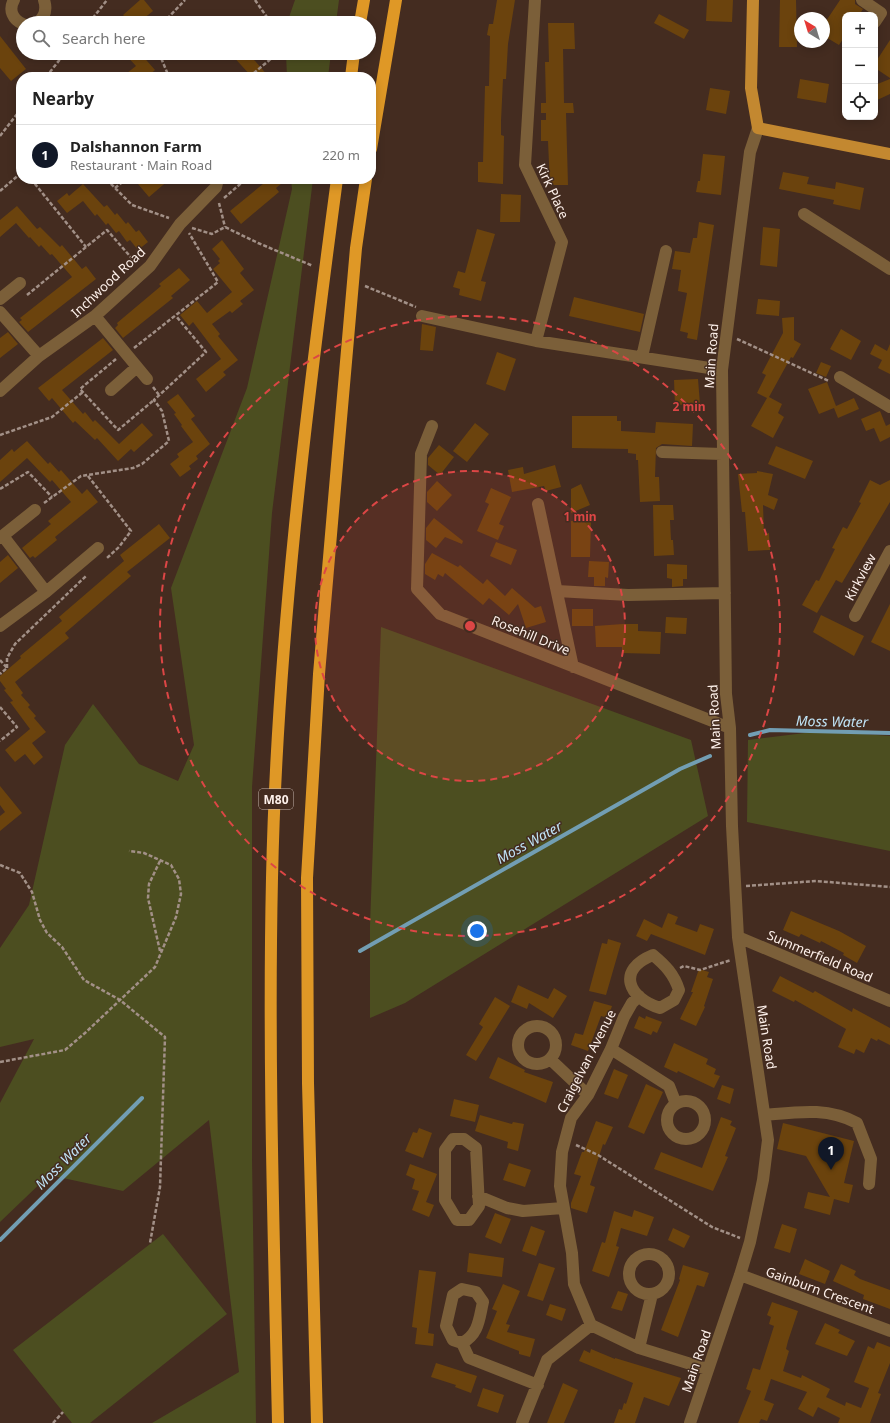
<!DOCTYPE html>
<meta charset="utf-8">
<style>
:root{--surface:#fff;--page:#f6f6f6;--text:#222;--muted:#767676;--line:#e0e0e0;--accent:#111827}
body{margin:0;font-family:"Noto Sans",sans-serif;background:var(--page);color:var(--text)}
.controls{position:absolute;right:12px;top:12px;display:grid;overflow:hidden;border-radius:8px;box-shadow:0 2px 10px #0003}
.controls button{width:36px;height:36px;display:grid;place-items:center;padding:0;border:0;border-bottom:1px solid var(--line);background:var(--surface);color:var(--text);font:20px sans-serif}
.compass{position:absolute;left:794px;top:12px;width:36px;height:36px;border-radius:50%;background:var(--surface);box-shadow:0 2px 10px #0003;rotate:322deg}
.you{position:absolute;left:477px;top:931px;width:14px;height:14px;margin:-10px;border:3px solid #fff;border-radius:50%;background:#1a73e8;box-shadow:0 0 0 6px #1a73e833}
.badge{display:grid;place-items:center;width:26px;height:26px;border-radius:50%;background:var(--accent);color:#fff;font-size:13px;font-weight:700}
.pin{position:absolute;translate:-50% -33px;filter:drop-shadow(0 1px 2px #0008)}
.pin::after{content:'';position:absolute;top:21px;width:14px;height:12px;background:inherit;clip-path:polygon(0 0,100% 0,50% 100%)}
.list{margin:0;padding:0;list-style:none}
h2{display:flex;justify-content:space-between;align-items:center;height:52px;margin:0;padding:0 16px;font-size:17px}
h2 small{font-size:13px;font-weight:400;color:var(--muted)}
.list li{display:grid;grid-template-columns:26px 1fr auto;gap:12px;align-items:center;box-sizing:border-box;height:60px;padding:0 16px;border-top:1px solid var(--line)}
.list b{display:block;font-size:15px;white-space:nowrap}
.list p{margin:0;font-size:13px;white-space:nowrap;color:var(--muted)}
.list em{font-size:13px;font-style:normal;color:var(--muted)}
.icon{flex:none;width:22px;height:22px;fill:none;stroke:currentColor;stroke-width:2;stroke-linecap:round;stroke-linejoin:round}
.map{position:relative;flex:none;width:890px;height:1423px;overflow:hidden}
.search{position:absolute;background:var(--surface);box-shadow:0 2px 10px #0003;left:16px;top:16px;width:360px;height:44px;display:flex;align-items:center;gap:10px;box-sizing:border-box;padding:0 14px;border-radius:22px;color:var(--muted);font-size:15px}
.panel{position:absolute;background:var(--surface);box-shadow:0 2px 10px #0003;left:16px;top:72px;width:360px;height:112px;border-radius:16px}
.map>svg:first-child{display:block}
</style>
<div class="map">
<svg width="890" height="1423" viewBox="0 0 890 1423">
<rect width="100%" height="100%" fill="#442c20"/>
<path fill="#4c4e20" d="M295 0H339L336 23H287Z
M286 53H331L328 77H287Z
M291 179H313L272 513 252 787V1159L256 1423H152L239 1372 209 1120 123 1191 49 1175 0 1222V1103L34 1039 0 1047V948L29 905 65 745 93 704 139 764 178 781 194 745 171 588 247 388 292 189Z
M381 627 691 740 708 816 405 1003 370 1018V925Z
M821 731 890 736V851L747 822 748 740Z
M163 1234 227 1314 90 1423H72L13 1350Z"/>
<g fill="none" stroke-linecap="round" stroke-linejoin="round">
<path stroke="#729eb3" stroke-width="4" d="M750 735 770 730 890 733
M360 951 680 769 710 756
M0 1240 142 1098"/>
</g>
<path fill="#6b430d" d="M140 0H144L153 11 138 23H130L123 15Z
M497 0H515L508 44 506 79H503L501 121V135L504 136 503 184 478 182V162H483L485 86H489L490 36 487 35 489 24H493Z
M707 0H733L732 22 706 21Z
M780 0H796L797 47H779Z
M840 0H855V4L863 9 859 15H845V36L839 45 824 36V24Z
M659 14 689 30 684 39 654 23Z
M548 23H574L575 49H563L564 103H573L574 113H566L568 185H550L548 141H541V120H546V113H541V103H546L545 62H549Z
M0 36 26 69 11 81 0 68Z
M890 40V78L875 68V63Z
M124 53H140L155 70 147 77H122L136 66Z
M230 53H248L269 77H252Z
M800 79 829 84 826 103 797 98Z
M890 79V94L875 101V85Z
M710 88 730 91 726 114 706 110Z
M703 154 725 156 721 195 696 192 698 181H700Z
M783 172 809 177 807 184 835 189 836 182 864 188 860 210 833 204 834 200 779 189Z
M144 179H170L149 197 138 184Z
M269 179H287L276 188 279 192 241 224 230 211Z
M83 184 104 207 107 205 115 215 117 213 126 224 128 222 136 232 139 230 148 242 138 250 130 240 127 242 119 231 116 233 108 223 106 225 97 214 95 216 83 201 67 213 57 201 67 193 69 196Z
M501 194 521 195 520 222H500Z
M17 206 37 229 40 227 60 247 62 245 82 269 86 266 96 279 28 332 19 322 22 320 20 318 72 277 52 254 50 255 41 245 39 247 30 237 29 238 16 223 0 237V220Z
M699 222 714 225 697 340 687 338 688 333 680 331 687 293 678 291 681 270 672 269 675 251 690 253 693 238H697Z
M763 227 780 229 777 267 760 265Z
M477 229 495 234 481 281 486 282 481 301 459 295 460 289 453 287 458 271 465 273Z
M222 240 244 269 240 273 254 290 240 301 243 304 232 313 230 311 212 324 220 334 218 336 238 360 223 372 226 375 206 392 196 379 221 359 193 322 189 326 180 315 197 301 207 313 232 292 213 269 220 263 218 261 220 259 212 249Z
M179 268 190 280 171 296 173 298 123 338 115 328 118 325 117 323 161 286 159 284Z
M574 297 644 314 640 332 569 316Z
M758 299 780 301 779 316 756 314Z
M794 317V340L801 344 793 358 791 357 769 397 782 404 778 413 784 417 773 438 751 426 767 398 757 393 766 375 762 373 783 333 782 318Z
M422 324 436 327 433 351 420 350Z
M841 329 861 341 851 360 830 349Z
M8 332 18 344 0 358V338Z
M103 338 113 350 62 390 83 414 85 412 93 422 95 420 119 444 142 423 153 435 134 452 131 449 118 461 97 438 95 440 75 421 73 423 52 398 49 401 38 388Z
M875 344 887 351 890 344V374L878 368 882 360 870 354Z
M497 352 516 359 505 391 486 384Z
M821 362 831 366 826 377 816 373Z
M698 379 700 404 675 405 674 380Z
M827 382 836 406 854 398 859 409 838 418 834 408 819 414 808 389Z
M178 394 195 416 191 419 210 444 196 456 198 459 189 466 191 469 180 477 170 464 179 457 177 454 193 442 181 426 182 425 174 414 176 413 167 402Z
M880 411 886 426 890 424V437L880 442 874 428 866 431 861 419Z
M572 416H617V421H621V431L655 433 656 422 693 424 692 446 662 444 656 448 655 477H659L660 501 640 502 638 460H636V454L628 453V449L572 448Z
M475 423 489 434 467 462 453 451Z
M27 441 48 464 50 462 59 472 61 470 82 494 87 489 98 502 55 537 57 540 35 558 33 556 30 558 22 548 51 524 48 521 71 502 52 480 50 482 27 458 0 482V460L12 449 14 452Z
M439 445 454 457 440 475 428 465V458Z
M776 446 813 461 805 479 768 464Z
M555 465 561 487 546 491 544 486 512 492 508 470 523 467 524 474Z
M757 471 773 474 768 495 778 499 774 510 763 505 764 534 769 533 770 550 748 551 745 512H742L738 474 757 473Z
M870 480 880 485 890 480V502L842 583 836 580 817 613 802 605 816 580 819 581 835 549 832 548 843 527 847 529 861 503 859 502Z
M437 481 452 495 437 511 427 502V492Z
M581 484 590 505 571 513V489Z
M491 488 511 497 499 524 504 526 498 540 477 531 489 504 485 502Z
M653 505H673L674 520H670L671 540H673L674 555 654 556Z
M434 518 463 541 462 544 445 537 436 548 426 540V528Z
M571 521H591L590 557H571Z
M159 524 170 538 127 572 131 576 65 633 69 638 15 682 23 693 21 695 30 705 28 707 36 716 34 718 46 732 32 743 43 757 34 765 25 754 15 762 5 750 30 729 10 702 13 701 4 690 6 689 0 681V676L21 658 20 656 62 621 59 617 124 561 120 555Z
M496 542 517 550 511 565 490 556Z
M432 553 458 567 460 565 483 584 487 579 505 596 512 588 535 608 541 606 546 622 526 628 518 604 509 615 489 598 483 605 445 573 443 577 438 574 435 580 425 574V564Z
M8 555 18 568 0 583V562Z
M589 561 609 562 608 578 605 577V586H594V577H588Z
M667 564 687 565V579H683V586L672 587V579L667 578Z
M890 604V651L871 642Z
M572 609H593V626H572Z
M821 615 864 636 854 656 813 632Z
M666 617 687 618 686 634 665 633Z
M623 624H638V631L661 632 660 654 622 653V647H596L595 626Z
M0 786 22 813 0 831V816L5 812 0 805Z
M791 911 839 931 866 946 857 963 843 955 844 953 821 941 820 943 801 934 799 937 783 930Z
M668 913 678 917 675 924 697 932 700 924 714 929 705 955 651 934 647 941 636 936 644 919 662 928Z
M608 939 621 943 606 995 589 991 602 943 607 944Z
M699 969 709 972 707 977 713 979 704 1006 705 1007 696 1026 680 1019 693 992H691Z
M780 976 813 993 815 991 852 1012 853 1008 890 1028V1045L878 1039 877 1041 871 1038 864 1053 856 1049 854 1054 838 1047 846 1029 795 1000 794 1002 772 991Z
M518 985 548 999 554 988 567 996 553 1018 529 1003 527 1009 511 1002Z
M495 997 510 1006 476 1061 466 1055 483 1027 479 1024Z
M594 1001 612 1006 608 1018 601 1016 588 1051 571 1045 575 1033 583 1035Z
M639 1016 645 1019 646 1016 662 1022 657 1033 653 1031 651 1035 634 1028Z
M674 1043 708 1059 706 1064 716 1069 714 1074 720 1076 714 1088 678 1071 677 1073 664 1067Z
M498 1057 525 1070 524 1072 553 1082 546 1103 489 1078Z
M614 1069 628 1075 618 1099 604 1094Z
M646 1084 663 1092 644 1134 628 1127Z
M722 1085 734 1089 730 1104 717 1099Z
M454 1099 479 1105 475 1122 450 1116Z
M480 1115 512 1124 513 1122 524 1124 518 1151 507 1148 508 1142 475 1131Z
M721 1117 732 1121 730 1125 736 1128 725 1156 728 1157 713 1191 654 1169 661 1152 702 1168Z
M596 1121 613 1127 605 1145 603 1144 590 1185 595 1187 587 1213 571 1208V1203L581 1176 574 1174 582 1152H584Z
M783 1123 854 1141 844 1183 853 1185 849 1203 834 1199 830 1215 804 1208 808 1192 830 1197 806 1156 777 1149Z
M419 1128 432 1133 423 1158 405 1151 413 1132 417 1133Z
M509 1163 531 1170 525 1187 503 1180Z
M410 1164 437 1174 426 1202 434 1205 429 1217 412 1210 419 1191 412 1189 415 1179 406 1175Z
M634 1210 654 1217 647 1236 621 1228 616 1246 619 1247 609 1277 592 1271 602 1242 605 1243 614 1211 632 1217Z
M495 1213 511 1219 501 1244 485 1237Z
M782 1224 797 1229 790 1253 774 1248Z
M531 1226 545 1231 536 1256 522 1251Z
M673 1228 690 1236 684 1248 668 1240Z
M469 1253 504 1258 502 1277 467 1272Z
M805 1259 830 1271 825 1284 799 1274Z
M539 1263 555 1268 543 1301 527 1296Z
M841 1264 856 1271 854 1275 860 1279 890 1290V1309L863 1299 864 1295 833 1281Z
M683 1265 709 1273 704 1287 697 1285 678 1337 661 1330 680 1280 679 1279Z
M419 1270 436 1272 428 1333 434 1334 433 1346 415 1344 417 1328 412 1327Z
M503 1284 520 1291 506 1324 510 1325 507 1332 535 1339 530 1357 519 1354V1351L486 1338 497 1311 492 1309Z
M618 1291 628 1294 622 1311 611 1308Z
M772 1302 798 1311 788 1341 786 1349 789 1351 783 1371 801 1378 802 1375 830 1389 826 1397 845 1406 846 1402 861 1408 869 1388 854 1382 868 1346 874 1349 877 1342 890 1347V1363L878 1393 881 1394 870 1423H838L840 1418 818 1407 813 1417 798 1409 807 1392 771 1379 764 1400 774 1404 767 1421 761 1419 759 1423H738L751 1391 746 1389 753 1368 760 1370 774 1326 769 1324 771 1317 767 1315Z
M550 1304 566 1309 562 1321 546 1315Z
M825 1323 840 1330 838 1333 855 1341 847 1356 815 1344Z
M591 1349 615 1359V1358L681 1378 669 1406 644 1397 635 1423H614L619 1409 622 1410 624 1403 626 1404 633 1383 579 1361 584 1350 590 1353Z
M436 1363 477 1376 471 1393 455 1387 456 1385 431 1377Z
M563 1383 578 1390 564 1423H547Z
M483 1388 504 1395 498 1413 477 1406Z"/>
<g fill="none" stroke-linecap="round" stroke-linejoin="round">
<path stroke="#a29087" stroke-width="2.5" stroke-dasharray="4 2" stroke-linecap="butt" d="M255 0 271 23
M89 23 107 0
M163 23 185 0
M159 53 169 77
M46 77 65 53
M249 77 278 53
M0 136 21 109
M31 179 86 247
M100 179 110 183 132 205 169 218
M115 188 126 179
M0 191 21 173
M224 198 246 179
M219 203 225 227
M192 228 212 234 225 227 258 243 313 266
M365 286 416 307
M27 295 107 230 136 263
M737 339 829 381
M134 348 218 282 189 233
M116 359 80 389 118 430 154 400
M153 387 159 395
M0 435 52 417 83 392
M88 476 131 531 119 547 107 558
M0 489 28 472 52 497
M44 503 81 476 133 468 142 464 169 441 162 411 154 400 206 352 176 316
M0 660 7 668 0 674
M7 668V658L15 644 87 575
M0 707 17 727 0 741
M160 861 149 884 148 898 160 951
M0 865 20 873 32 892 40 920 47 933 62 947 84 980 120 1000 165 1037 160 1187 150 1243
M746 886 816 881 890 887
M680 968 684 966 700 970 731 960
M0 1062 65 1050 85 1033 155 967 176 917 181 894 179 879 171 865 144 853 129 851
M576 1145 598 1155 712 1227 740 1238
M53 1423 63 1412"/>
<path stroke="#7b5f39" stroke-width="12" d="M14 0C8 10 13 20 23 24
M535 0 525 165 562 242 536 341
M862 0 881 13 875 22
M37 23C45 17 47 9 44 0
M804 214 890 269
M0 299 20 283
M0 312 39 356
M95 316 147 379
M422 316 536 341 722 370
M642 357 666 251
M840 377 890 407
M111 390 137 367
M0 391 39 356 95 316 150 266 180 224 216 187 218 179
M432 426 421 454 417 589 440 614 730 728
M662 452 722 454
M538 504 573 667
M3 536 46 592
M0 538 35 510
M557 591 628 595 725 593
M855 616 890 551
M0 626 46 592 98 548
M738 937 890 1001
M653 955C665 965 674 974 679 990L674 1000 660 1008C628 998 616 970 653 955Z
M639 996 632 1003 624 1017 611 1049 588 1095 571 1118 562 1152 560 1186 572 1253 574 1284 591 1325 639 1348 707 1369
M518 1045a19 19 0 1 1 38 0a19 19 0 1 1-38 0Z
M611 1049 669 1086 676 1104
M550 1059 588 1095
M667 1120a19 19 0 1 1 38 0a19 19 0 1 1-38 0Z
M765 1115C798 1112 827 1107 857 1123L871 1159 869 1184
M453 1139H464L476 1148 479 1206 469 1220H457L445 1200V1150Z
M478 1196 507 1208 523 1211 563 1208
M629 1274a20 20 0 1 1 40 0a20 20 0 1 1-40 0Z
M740 1275 890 1331
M462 1289 476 1292 483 1302C479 1319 479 1334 462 1343L453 1340 446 1326 453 1295Z
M462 1343 469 1358 538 1385
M639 1348 652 1294
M522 1423 547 1360 591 1325
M690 1423 740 1275 750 1242 763 1180 768 1140 738 937 732 826 730 728 726 694 722 370 750 152 758 128"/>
<path stroke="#c38830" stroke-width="12" d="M753 0 751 88 758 128 890 154"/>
<path stroke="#df9826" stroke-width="12" d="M360 23 364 0
M351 77 354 53
M371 149 396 0
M278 1423C274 1241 268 1059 272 878 277 644 306 411 337 179
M317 1423 308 1083 307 878 319 674 338 453 356 248 366 179"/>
</g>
<circle cx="470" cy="626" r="155" fill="#dc4645" fill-opacity=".12"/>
<g fill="none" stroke="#dc4645" stroke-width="2" stroke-dasharray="7 5">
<circle cx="470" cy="626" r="155"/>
<circle cx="470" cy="626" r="310"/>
</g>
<g text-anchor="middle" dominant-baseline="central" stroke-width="3" stroke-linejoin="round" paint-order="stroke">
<rect fill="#442c20" stroke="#c6b6ae" stroke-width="1" x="259" y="789" width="34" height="20" rx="3"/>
<g font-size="12" font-weight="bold" fill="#fef1eb">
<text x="276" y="799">M80</text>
</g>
<g font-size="13" fill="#fef1eb" stroke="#442c20">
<text transform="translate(553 191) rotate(65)">Kirk Place</text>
<text transform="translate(108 282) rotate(-43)">Inchwood Road</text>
<text transform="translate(711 356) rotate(-86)">Main Road</text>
<text transform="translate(860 577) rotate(-62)">Kirkview</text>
<text transform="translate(531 635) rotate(22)">Rosehill Drive</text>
<text transform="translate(714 717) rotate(-93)">Main Road</text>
<text transform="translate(820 956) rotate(23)">Summerfield Road</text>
<text transform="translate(767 1037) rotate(81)">Main Road</text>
<text transform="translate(586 1061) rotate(-63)">Craigelvan Avenue</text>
<text transform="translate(820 1290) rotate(20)">Gainburn Crescent</text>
<text transform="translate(696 1361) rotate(-71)">Main Road</text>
</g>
<g font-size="14" font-style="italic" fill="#c0e4f7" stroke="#442c20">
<text transform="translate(832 721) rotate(1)">Moss Water</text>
<text transform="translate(529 842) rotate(-29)">Moss Water</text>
<text transform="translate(63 1161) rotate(-45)">Moss Water</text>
</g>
</g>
<circle cx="470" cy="626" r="6" fill="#dc4645" stroke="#442c20" stroke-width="2"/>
<g font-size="12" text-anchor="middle" font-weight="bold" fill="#dc4645" stroke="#442c20" stroke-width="3" stroke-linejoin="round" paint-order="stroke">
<text x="689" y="411">2 min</text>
<text x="580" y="521">1 min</text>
</g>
</svg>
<div class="controls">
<button>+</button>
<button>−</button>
<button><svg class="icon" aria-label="locate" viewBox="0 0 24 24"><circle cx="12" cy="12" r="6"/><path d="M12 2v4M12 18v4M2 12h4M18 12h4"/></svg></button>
</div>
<svg class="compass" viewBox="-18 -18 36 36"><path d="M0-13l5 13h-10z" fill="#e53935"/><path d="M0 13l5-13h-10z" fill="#767676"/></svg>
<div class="you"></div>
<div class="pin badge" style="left:831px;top:1170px">1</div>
<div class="search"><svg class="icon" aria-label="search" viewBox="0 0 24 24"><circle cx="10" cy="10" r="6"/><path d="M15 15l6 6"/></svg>Search here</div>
<section class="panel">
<h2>Nearby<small></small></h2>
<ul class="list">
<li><span class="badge">1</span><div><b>Dalshannon Farm</b><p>Restaurant · Main Road</p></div><em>220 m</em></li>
</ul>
</section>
</div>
